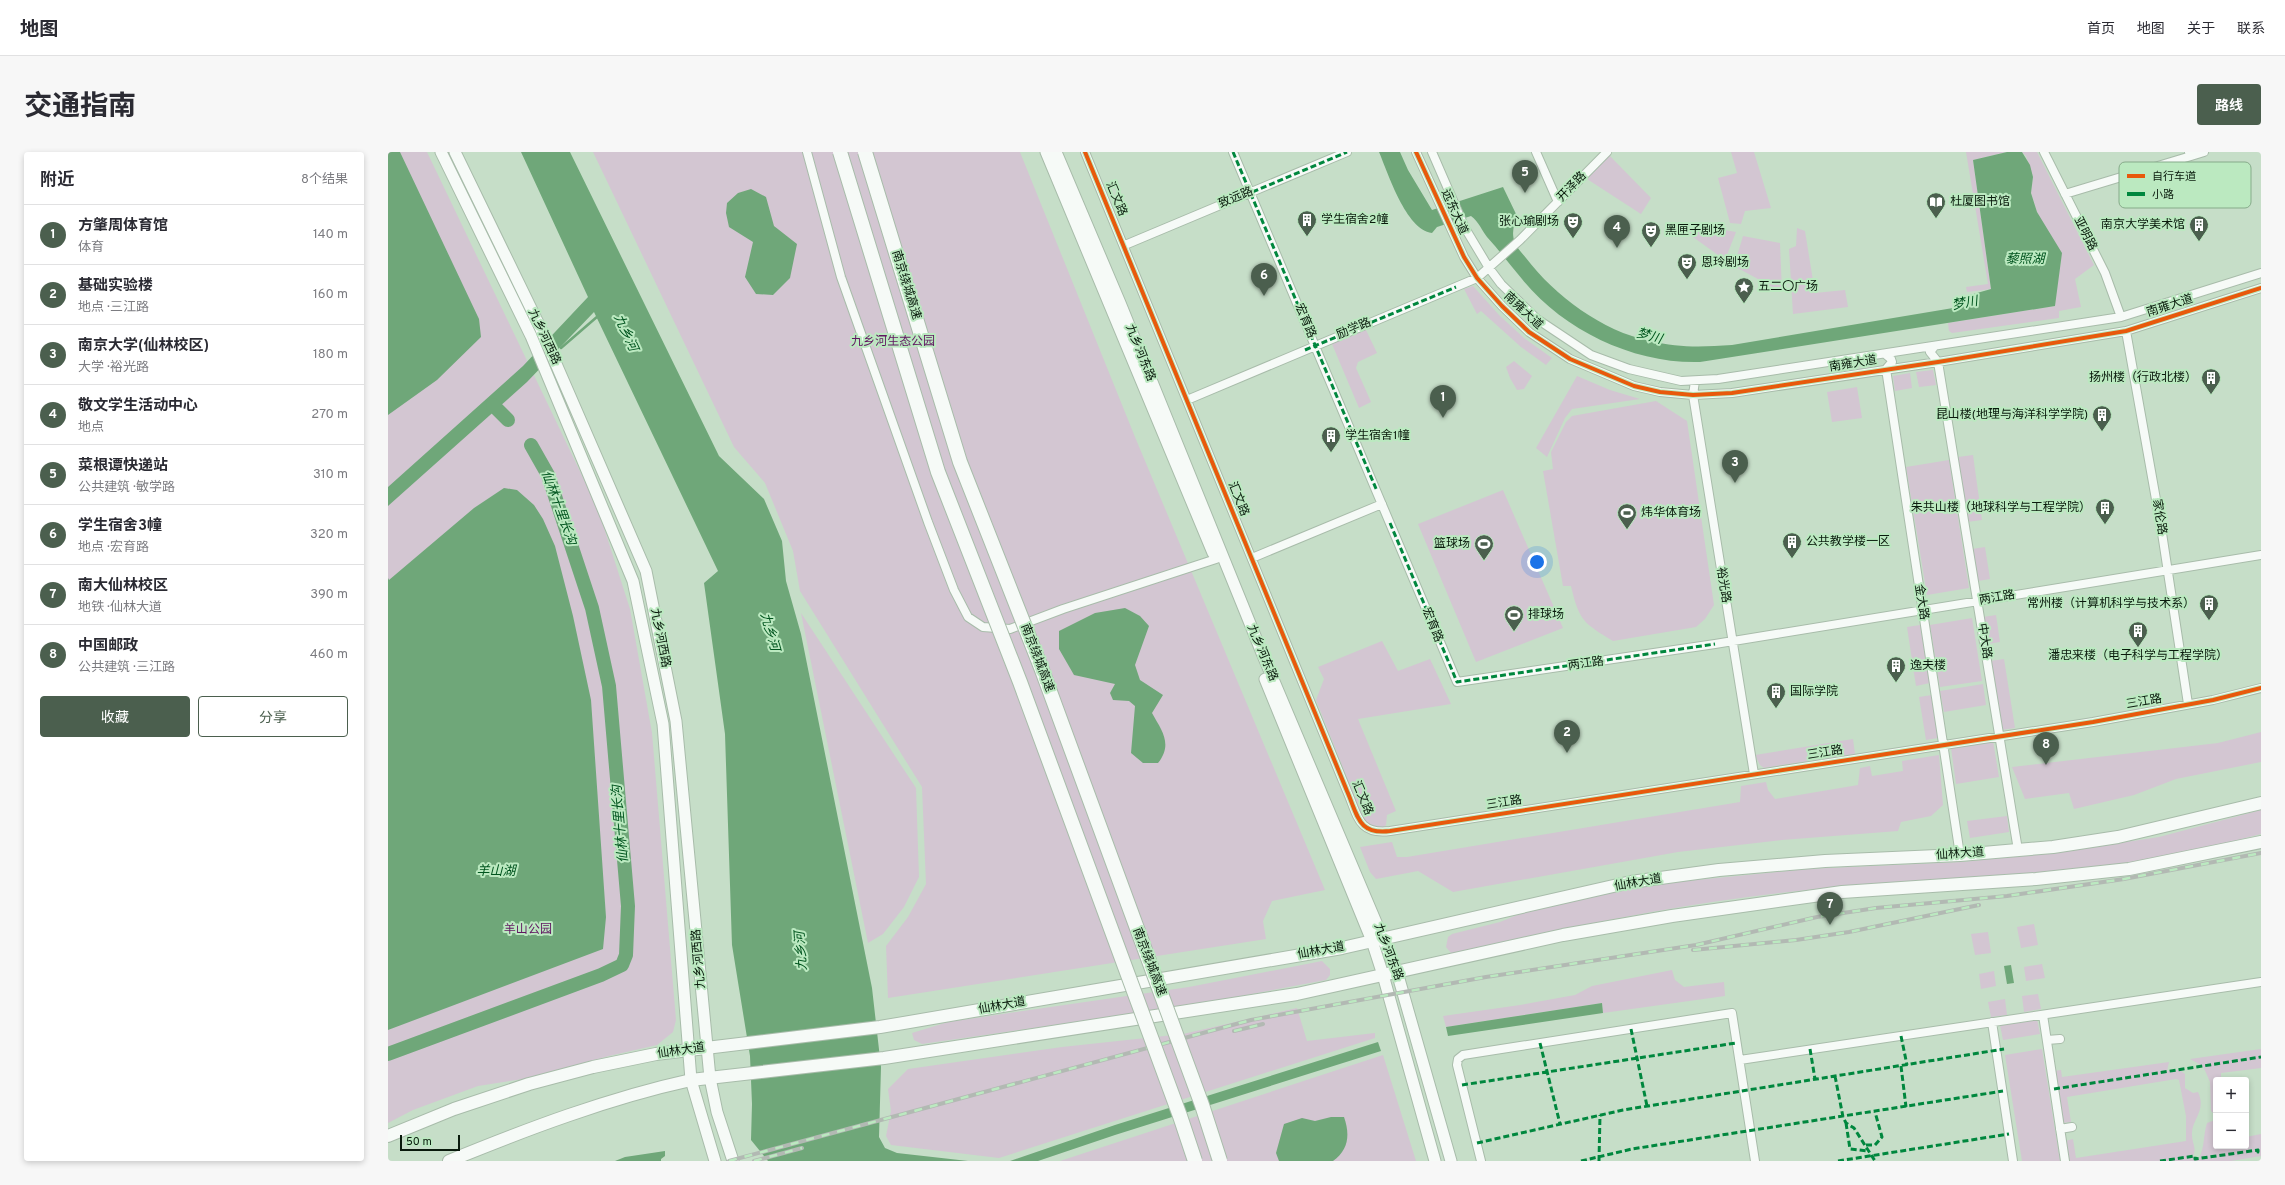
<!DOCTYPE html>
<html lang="zh">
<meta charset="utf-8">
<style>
:root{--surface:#fff;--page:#f7f7f7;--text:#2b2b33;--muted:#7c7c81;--line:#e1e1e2;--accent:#4b5f4e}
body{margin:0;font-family:Overpass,"Noto Sans SC",sans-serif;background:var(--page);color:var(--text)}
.controls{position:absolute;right:12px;bottom:12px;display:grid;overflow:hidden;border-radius:4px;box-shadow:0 2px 6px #0003}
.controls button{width:36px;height:36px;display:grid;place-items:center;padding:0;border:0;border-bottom:1px solid var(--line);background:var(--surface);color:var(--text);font:20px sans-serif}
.scale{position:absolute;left:12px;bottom:10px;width:60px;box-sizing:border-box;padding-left:4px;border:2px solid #091a0c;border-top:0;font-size:11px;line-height:14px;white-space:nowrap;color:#091a0c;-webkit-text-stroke:3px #bbe9c0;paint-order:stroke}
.you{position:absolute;left:1149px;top:410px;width:14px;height:14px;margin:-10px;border:3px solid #fff;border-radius:50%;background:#1a73e8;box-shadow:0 0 0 6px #1a73e833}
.badge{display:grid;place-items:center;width:26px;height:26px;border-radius:50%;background:var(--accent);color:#fff;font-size:13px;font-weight:700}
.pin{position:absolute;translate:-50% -33px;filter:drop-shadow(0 1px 2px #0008)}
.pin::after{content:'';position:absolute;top:21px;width:14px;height:12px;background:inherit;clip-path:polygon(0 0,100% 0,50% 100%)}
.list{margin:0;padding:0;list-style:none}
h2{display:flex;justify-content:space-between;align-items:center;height:52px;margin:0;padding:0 16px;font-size:17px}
h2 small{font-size:13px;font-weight:400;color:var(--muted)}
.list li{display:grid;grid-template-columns:26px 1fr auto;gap:12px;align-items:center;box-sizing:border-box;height:60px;padding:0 16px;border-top:1px solid var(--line)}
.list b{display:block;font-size:15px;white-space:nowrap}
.list p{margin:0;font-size:13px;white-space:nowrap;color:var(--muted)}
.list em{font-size:13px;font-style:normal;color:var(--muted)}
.actions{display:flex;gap:8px;padding:12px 16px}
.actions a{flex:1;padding:9px 0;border:1px solid var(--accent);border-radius:4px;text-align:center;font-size:14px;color:var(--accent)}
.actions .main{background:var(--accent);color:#fff}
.map{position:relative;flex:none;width:1873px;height:1009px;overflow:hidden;border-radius:4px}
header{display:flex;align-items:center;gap:24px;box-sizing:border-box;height:56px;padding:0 20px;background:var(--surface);border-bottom:1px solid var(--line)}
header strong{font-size:19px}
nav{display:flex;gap:22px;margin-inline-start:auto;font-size:14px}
.intro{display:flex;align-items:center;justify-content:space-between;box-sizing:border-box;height:96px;padding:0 24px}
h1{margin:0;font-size:28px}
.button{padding:10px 18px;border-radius:4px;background:var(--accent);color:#fff;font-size:14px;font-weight:700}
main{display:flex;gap:24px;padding:0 24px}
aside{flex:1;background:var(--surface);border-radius:4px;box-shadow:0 2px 6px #0003}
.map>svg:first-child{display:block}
</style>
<header>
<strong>地图</strong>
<nav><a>首页</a><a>地图</a><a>关于</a><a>联系</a></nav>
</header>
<div class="intro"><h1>交通指南</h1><a class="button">路线</a></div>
<main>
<aside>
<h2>附近<small>8个结果</small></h2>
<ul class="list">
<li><span class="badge">1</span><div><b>方肇周体育馆</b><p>体育</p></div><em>140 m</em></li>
<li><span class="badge">2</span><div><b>基础实验楼</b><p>地点 · 三江路</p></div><em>160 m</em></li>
<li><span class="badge">3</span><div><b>南京大学(仙林校区)</b><p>大学 · 裕光路</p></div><em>180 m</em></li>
<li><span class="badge">4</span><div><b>敬文学生活动中心</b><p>地点</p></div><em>270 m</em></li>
<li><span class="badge">5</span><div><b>菜根谭快递站</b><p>公共建筑 · 敏学路</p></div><em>310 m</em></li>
<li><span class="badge">6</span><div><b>学生宿舍3幢</b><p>地点 · 宏育路</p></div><em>320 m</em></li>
<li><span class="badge">7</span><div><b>南大仙林校区</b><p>地铁 · 仙林大道</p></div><em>390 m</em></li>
<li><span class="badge">8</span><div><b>中国邮政</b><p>公共建筑 · 三江路</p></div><em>460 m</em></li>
</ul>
<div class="actions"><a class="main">收藏</a><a>分享</a></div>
</aside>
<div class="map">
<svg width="1873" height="1009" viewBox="0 0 1873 1009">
<rect width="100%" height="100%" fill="#c6dec8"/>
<path fill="#d3c6d2" d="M0 0H39L210 357 242 457 264 581 288 868 285 880 269 893 221 904 135 927 90 934 25 958 0 971Z
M205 0H632L747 285 937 738 884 749 875 769 878 787 500 846 498 794 520 765 538 732 534 635 412 439 405 399 377 331 346 295Z
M1343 0H1366L1383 56 1357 59 1353 72 1342 71 1330 26 1349 21Z
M1578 0H1619L1585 8 1603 137 1579 140 1578 135 1600 132Z
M1634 0H1649L1706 113 1687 127 1693 155 1671 159V166L1564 181 1561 179 1560 171 1667 154 1668 134 1673 110 1649 60 1643 41 1645 25 1638 4Z
M1221 3 1263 46 1253 62 1199 27Z
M1292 70 1348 80 1337 108 1291 75Z
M1409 76 1417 79 1427 141 1457 138 1460 155 1405 162 1401 97 1408 94Z
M1355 84 1392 91 1394 140 1346 114Z
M1085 134 1111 163 1136 186 1164 206 1158 213 1133 195 1093 159 1089 162 1076 137Z
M978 178 989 201 970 210 968 216 983 250 971 256 944 192Z
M1126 209 1144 224 1136 237 1129 238 1122 226 1118 215Z
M1545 218 1548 233 1531 235 1528 220Z
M1522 221 1524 236 1507 239 1505 224Z
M1189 224 1222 238 1252 247 1184 257 1177 266 1159 305 1148 296Z
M1469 235 1474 266 1444 270 1439 240Z
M1268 249 1299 269 1326 453 1317 467 1308 475 1225 489C1195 471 1191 468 1183 434H1175L1155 319 1165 317 1163 300 1178 270 1184 264Z
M1585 303 1594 368 1579 370 1570 305Z
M1561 308 1581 436 1539 443 1518 315Z
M1115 338 1175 476 1088 510 1030 372Z
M1597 395 1602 427 1590 429 1584 397Z
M413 461 528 636 531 725 516 755 495 782 480 791Z
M1608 463 1612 490 1599 492 1595 465Z
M1584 466 1594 529 1552 535 1542 473Z
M1532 473 1542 531 1528 534 1519 475Z
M994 489 1010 519 1042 507 1063 552 970 567 1008 659 999 663 998 673 994 677 979 673 975 666 928 548 936 527 930 515Z
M1616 507 1627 576 1613 578 1602 509Z
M1595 532 1598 553 1556 560 1552 539Z
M1544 543 1550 586 1538 588 1531 545Z
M1873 580V610L1788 627 1746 643 1686 657 1681 641 1637 647 1624 615 1830 591Z
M1465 587 1467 602 1376 616 1372 613 1367 603Z
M1605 589 1611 625 1568 632 1563 596Z
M1551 603 1555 653 1543 664 1513 670 1510 679 1394 688 1290 700 1065 740 1030 719 988 727 982 720 972 695 1004 690 1009 705H1019L1352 650 1353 634 1378 630 1380 638 1387 647 1470 633 1472 616 1482 614 1484 624 1515 619 1514 609Z
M1873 658V682C1801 701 1726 716 1651 723 1585 729 1518 729 1451 735 1322 746 1194 771 1068 802L1063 801 1058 795 1060 785 1064 782 1112 770 1142 758 1221 741 1288 730 1419 717 1574 710 1673 700 1771 685Z
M1619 664 1621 680 1582 686 1579 669Z
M1646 772 1650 793 1633 796 1629 775Z
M1600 780 1603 801 1587 803 1583 782Z
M934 809 942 817V823L938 828 805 853 534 892 526 888 524 881 560 870 801 835Z
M1654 812 1657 826 1638 829 1636 815Z
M1284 818 1287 828 1296 835 1336 830 1337 844 1215 861 1214 851 1058 875 1055 864 1132 853 1187 843 1204 834Z
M1606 819 1608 834 1593 837 1591 822Z
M1650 842 1653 857 1636 860 1634 844Z
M1617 847 1619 863 1603 865 1600 850Z
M909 856 919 889 987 881V886L611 1006 503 993 498 984 503 959 500 937 520 917 674 895 795 882Z
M1649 867 1652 882 1615 888 1612 873Z
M1654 897 1672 1009H1634L1617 903Z
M1873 897V916L1833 921V928H1828V994H1858V985L1873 982V1004L1843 1009H1680L1677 989 1685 987 1688 1006 1798 989V964L1791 928 1788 927 1679 945 1683 970 1674 971 1666 919 1673 918 1674 925 1781 910 1779 919 1792 918 1797 922V936L1805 941 1810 940C1819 959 1803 968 1804 983 1804 992 1809 995 1805 1004L1808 1007 1811 1006C1817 995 1815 983 1819 971L1827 968V963L1823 959 1822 930 1815 914 1802 907Z
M995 903 1028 1009H672Z"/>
<path fill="#6fa779" d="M0 0H12L91 167 93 185 49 228 0 263Z
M133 0H182L331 304 376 347 394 389 398 429 413 482 484 836 493 915 491 985 497 996 509 1001 580 1009H380L363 988 364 952 362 904 344 793 337 582 316 431 330 419 206 160 139 230 0 354V335L135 214 200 145Z
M991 0H1012L1020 18 1044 58 1115 35 1129 64C1126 73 1123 81 1127 91 1129 96 1134 101 1138 106 1167 144 1214 179 1262 189 1291 196 1315 195 1344 193L1583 153 1582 143 1603 137 1585 8 1619 0H1634L1642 13 1645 25 1643 41 1649 60 1674 101 1667 154 1312 210C1246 212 1175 178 1134 127 1122 113 1111 98 1099 85 1093 77 1091 70 1083 64L1049 75 1044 81C1018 78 1000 21 991 0Z
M363 37 378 45 386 74 409 92 402 126 385 143 368 142 357 125 365 90 341 75 338 61 339 51 350 41Z
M116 336 129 338 146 353 155 367 167 394 185 464 203 548 218 765 215 797 0 878V426L1 428 86 356Z
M737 456 752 464 761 474 747 513 752 528 775 543 764 561C774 579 785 592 770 611H755L743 601 747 554 741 549 725 548 722 541 727 532 686 523 671 497V479L707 461Z
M1623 813 1626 831 1619 832 1616 814Z
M1214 851 1215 861 1060 884 1058 875Z
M990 890 993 899 727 983 650 1009H622L727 973Z
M943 965H956C962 982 961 998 945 1009H891L888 1001 896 972 914 966 927 969Z
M277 999V1004L273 1007V1009H227L237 1005Z"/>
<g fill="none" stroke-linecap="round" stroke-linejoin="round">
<path stroke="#6fa779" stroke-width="2.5" d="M173 196 210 164"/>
<path stroke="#6fa779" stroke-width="14" d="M105 253 120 268
M0 902 213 823 234 813 238 803 240 754 221 534 204 456 160 323 143 293"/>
<g stroke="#a8bcaa" stroke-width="10">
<path id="street" d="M419 0 453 125 540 370 566 438 580 465 595 475 622 477 675 457 828 407
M697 0 959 639C970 664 970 683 1002 679L1705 570 1825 548 1873 536
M845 0 1069 530 1327 492 1873 403
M1028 0 1076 105 1089 126 1114 154 1141 180 1182 207 1246 234 1272 240 1305 243 1344 241 1550 210 1738 179 1873 136
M1044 0 1077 76 1101 116 1113 132 1149 167 1203 203 1241 217 1293 229 1330 227 1733 165 1873 121
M1148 0 1170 50
M1656 0 1717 121 1733 165
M1803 4 1816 0
M1677 42 1803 4 1801 0
M737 93 959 0
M1738 179 1774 381 1800 552
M1546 195 1542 200 1550 210 1630 698
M1497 202 1503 207 1504 210 1498 217 1572 703
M1307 229 1305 243 1366 622
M799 248 1089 126 1132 88 1219 0
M864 406 994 352
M1655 863 1677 1009
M1604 870 1625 1009
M1659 888 1672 887
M1352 908 1873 830
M1672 977 1684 975
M1093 1009 1069 913 1070 907 1075 903 1344 861 1367 1009"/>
</g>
<g stroke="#a8bcaa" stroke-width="13">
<path id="secondary" d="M53 0 143 184 245 429 275 572 303 928 327 1009
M67 0 152 175 258 419 288 569 322 926 329 960 345 1009
M658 0 825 401
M668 0 732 151 874 501 1009 820 1063 1009
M877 527 984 789 995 823 1047 1009"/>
</g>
<g stroke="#a8bcaa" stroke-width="14">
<path id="primary" d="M0 984 66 957 141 932 205 915 268 902 492 875 954 796 1243 730 1331 718 1437 709 1572 703 1665 695 1730 685 1873 651
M61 1009C139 977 221 946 303 928L496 906 909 842 1175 783 1284 764 1454 740 1648 727 1741 717 1873 690"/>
</g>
<use href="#street" stroke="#f6faf7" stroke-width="8"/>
<use href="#secondary" stroke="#f6faf7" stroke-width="11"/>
<use href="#primary" stroke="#f6faf7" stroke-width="12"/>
<g stroke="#b2b9b3" stroke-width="4">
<path id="rail" d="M1305 798 1408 788 1461 780 1591 753
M846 879 875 872
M341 1009 863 868 1098 825 1308 793 1429 765 1488 756 1619 744 1736 727 1873 701
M366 1009 414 996"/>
</g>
<use href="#rail" stroke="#bbe9c0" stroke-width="2.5" stroke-dasharray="8" stroke-linecap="butt"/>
<g stroke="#a8bcaa" stroke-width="16" stroke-linecap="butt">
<path id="highway-bridge" d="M452 0 550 320 632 530 792 964 807 1009
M477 0 572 310 654 518 814 953 832 1009"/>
</g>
<use href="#highway-bridge" stroke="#f6faf7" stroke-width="14"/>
<path stroke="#00873e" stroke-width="3" stroke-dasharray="6 3" stroke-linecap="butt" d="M845 0 989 339
M848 47 959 0
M917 198 1068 135
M1002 371 1069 530 1327 492
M1243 877 1259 954
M1513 884 1519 913
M1152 891 1172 972
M1422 897 1427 927
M1513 914 1518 955
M1447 924 1455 965 1458 971 1466 976 1487 1009
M1074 933 1348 891
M1666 937 1873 905
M1458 971 1462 997 1481 999
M1089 991 1235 958 1616 897
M1478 993H1487L1494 985 1487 960
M1193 1009 1244 997 1615 939
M1211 1009 1212 963
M1450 1009 1621 982
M1772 1009 1807 1004V1007L1870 998V1000L1873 999"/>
<g stroke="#bbe9c0" stroke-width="6">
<path id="cycleway" d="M697 0 959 639C970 664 970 683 1002 679L1705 570 1825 548 1873 536
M1028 0 1076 105 1089 126 1114 154 1141 180 1182 207 1246 234 1272 240 1305 243 1344 241 1550 210 1738 179 1873 136"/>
</g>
<use href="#cycleway" stroke="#e8590c" stroke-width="4"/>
</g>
<defs>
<g id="library-pin" transform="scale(1)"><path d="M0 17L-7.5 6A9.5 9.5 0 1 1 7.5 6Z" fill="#4b5f4e" stroke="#bbe9c0"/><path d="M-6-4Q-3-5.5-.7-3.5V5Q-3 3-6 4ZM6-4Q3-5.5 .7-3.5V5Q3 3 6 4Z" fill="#fff"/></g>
<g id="building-pin" transform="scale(1)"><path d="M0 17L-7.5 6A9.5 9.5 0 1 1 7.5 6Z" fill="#4b5f4e" stroke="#bbe9c0"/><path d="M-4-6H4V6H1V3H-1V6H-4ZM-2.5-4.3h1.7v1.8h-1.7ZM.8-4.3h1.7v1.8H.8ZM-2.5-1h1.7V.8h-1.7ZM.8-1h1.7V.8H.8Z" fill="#fff"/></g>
<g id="theatre-pin" transform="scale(1)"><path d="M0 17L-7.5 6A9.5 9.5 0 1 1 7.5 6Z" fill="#4b5f4e" stroke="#bbe9c0"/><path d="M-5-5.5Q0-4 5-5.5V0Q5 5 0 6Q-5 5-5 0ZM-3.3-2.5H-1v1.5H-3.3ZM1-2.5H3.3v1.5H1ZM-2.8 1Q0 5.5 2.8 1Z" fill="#fff"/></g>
<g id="sight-pin" transform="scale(1)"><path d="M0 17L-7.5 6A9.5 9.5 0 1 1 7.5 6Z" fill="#4b5f4e" stroke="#bbe9c0"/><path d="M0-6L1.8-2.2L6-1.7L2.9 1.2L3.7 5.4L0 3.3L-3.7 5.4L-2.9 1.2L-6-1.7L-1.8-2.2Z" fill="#fff"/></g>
<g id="stadium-pin" transform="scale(1)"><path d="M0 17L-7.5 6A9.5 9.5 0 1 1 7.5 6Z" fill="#4b5f4e" stroke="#bbe9c0"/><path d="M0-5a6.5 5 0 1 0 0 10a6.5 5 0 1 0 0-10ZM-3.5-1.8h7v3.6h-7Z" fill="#fff"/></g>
</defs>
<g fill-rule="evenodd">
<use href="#library-pin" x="1548" y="50"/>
<use href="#building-pin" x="919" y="68"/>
<use href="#theatre-pin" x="1185" y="70"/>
<use href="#building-pin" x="1811" y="73"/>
<use href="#theatre-pin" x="1263" y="79"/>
<use href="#theatre-pin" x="1299" y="111"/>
<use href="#sight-pin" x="1356" y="135"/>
<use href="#building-pin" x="1823" y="226"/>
<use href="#building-pin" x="1714" y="263"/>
<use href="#building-pin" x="943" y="284"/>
<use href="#building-pin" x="1717" y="356"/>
<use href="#stadium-pin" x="1239" y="361"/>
<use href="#building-pin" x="1404" y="390"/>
<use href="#stadium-pin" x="1096" y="392"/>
<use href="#building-pin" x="1821" y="452"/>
<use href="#stadium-pin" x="1126" y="463"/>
<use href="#building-pin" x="1750" y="479"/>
<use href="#building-pin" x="1508" y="514"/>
<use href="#building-pin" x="1388" y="540"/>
</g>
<g text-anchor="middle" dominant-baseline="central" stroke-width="4" stroke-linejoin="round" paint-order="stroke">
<g font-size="12" fill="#091a0c" stroke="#bbe9c0">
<text transform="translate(1184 35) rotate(-46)">开泽路</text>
<text transform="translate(848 46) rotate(-23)">致远路</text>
<text transform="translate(728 47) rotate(67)">汇文路</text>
<text transform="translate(1066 60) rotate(66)">远东大道</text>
<text transform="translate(1697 82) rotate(63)">亚明路</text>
<text transform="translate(518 133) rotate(73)">南京绕城高速</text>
<text transform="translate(1782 154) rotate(-18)">南雍大道</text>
<text transform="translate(1135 159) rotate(43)">南雍大道</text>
<text transform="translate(917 169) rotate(67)">宏育路</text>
<text transform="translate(966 177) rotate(-23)">励学路</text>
<text transform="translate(156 185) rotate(65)">九乡河西路</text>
<text transform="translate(752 201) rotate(68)">九乡河东路</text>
<text transform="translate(1465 212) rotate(-9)">南雍大道</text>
<text transform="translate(850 347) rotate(68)">汇文路</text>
<text transform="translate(1771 365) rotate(81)">家伦路</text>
<text transform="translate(1335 433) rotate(81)">裕光路</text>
<text transform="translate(1609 446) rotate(-10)">两江路</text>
<text transform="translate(1533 450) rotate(81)">金大路</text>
<text transform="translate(1044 473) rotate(68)">宏育路</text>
<text transform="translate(272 486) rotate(79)">九乡河西路</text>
<text transform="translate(1596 489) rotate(81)">中大路</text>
<text transform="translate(874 501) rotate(67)">九乡河东路</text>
<text transform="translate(649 506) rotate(69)">南京绕城高速</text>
<text transform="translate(1198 512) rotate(-8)">两江路</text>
<text transform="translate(1756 550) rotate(-10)">三江路</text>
<text transform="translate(1437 601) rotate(-9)">三江路</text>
<text transform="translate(974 646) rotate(67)">汇文路</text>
<text transform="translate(1116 651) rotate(-9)">三江路</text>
<text transform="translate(1572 702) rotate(-4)">仙林大道</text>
<text transform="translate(1250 731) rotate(-10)">仙林大道</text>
<text transform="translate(933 799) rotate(-10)">仙林大道</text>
<text transform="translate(1000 800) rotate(69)">九乡河东路</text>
<text transform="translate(311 807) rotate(-95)">九乡河西路</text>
<text transform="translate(761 810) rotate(69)">南京绕城高速</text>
<text transform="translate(614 854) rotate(-10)">仙林大道</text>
<text transform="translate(293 899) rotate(-8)">仙林大道</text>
</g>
<g font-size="12" fill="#091a0c" stroke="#bbe9c0" text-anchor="start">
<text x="1562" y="50">杜厦图书馆</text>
<text x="933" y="68">学生宿舍2幢</text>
<text x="1171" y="70" text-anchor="end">张心瑜剧场</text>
<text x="1797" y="73" text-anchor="end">南京大学美术馆</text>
<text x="1277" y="79">黑匣子剧场</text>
<text x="1313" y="111">恩玲剧场</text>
<text x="1370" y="135">五二〇广场</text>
<text x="1809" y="226" text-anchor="end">扬州楼（行政北楼）</text>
<text x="1700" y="263" text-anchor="end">昆山楼(地理与海洋科学学院)</text>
<text x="957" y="284">学生宿舍1幢</text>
<text x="1703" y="356" text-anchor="end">朱共山楼（地球科学与工程学院）</text>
<text x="1253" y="361">炜华体育场</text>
<text x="1418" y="390">公共教学楼一区</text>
<text x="1082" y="392" text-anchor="end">篮球场</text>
<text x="1807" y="452" text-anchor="end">常州楼（计算机科学与技术系）</text>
<text x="1140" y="463">排球场</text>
<text x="1750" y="504" text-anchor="middle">潘忠来楼（电子科学与工程学院）</text>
<text x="1522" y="514">逸夫楼</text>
<text x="1402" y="540">国际学院</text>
</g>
<g font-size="12" fill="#601560" stroke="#bbe9c0">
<text x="505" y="190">九乡河生态公园</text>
<text x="140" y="778">羊山公园</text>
</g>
<g font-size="13" font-style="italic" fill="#00541e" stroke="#bbe9c0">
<text x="1637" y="108">藜照湖</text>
<text transform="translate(1577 152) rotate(-10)">梦川</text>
<text transform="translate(237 181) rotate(65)">九乡河</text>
<text transform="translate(1261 185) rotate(15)">梦川</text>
<text transform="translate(170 356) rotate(70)">仙林十里长沟</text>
<text transform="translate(381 480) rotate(74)">九乡河</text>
<text transform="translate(233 672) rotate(-95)">仙林十里长沟</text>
<text x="108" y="720">羊山湖</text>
<text transform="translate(414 799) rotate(-94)">九乡河</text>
</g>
</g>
<rect x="1731" y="10" width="132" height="46" rx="6" fill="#bbe9c0" stroke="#86ab8a" stroke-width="1"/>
<rect x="1739" y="22" width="18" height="4" fill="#e8590c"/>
<rect x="1739" y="40" width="18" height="4" fill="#00873e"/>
<g font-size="11" fill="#091a0c">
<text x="1764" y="28">自行车道</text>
<text x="1764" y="46">小路</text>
</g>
</svg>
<div class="controls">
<button>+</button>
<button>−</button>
</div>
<div class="scale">50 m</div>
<div class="you"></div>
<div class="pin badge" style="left:1055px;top:266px">1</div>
<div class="pin badge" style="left:1179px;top:601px">2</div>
<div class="pin badge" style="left:1347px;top:331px">3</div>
<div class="pin badge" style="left:1229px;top:96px">4</div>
<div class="pin badge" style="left:1137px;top:41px">5</div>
<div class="pin badge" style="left:876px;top:144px">6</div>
<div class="pin badge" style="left:1442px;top:773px">7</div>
<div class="pin badge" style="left:1658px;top:613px">8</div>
</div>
</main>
